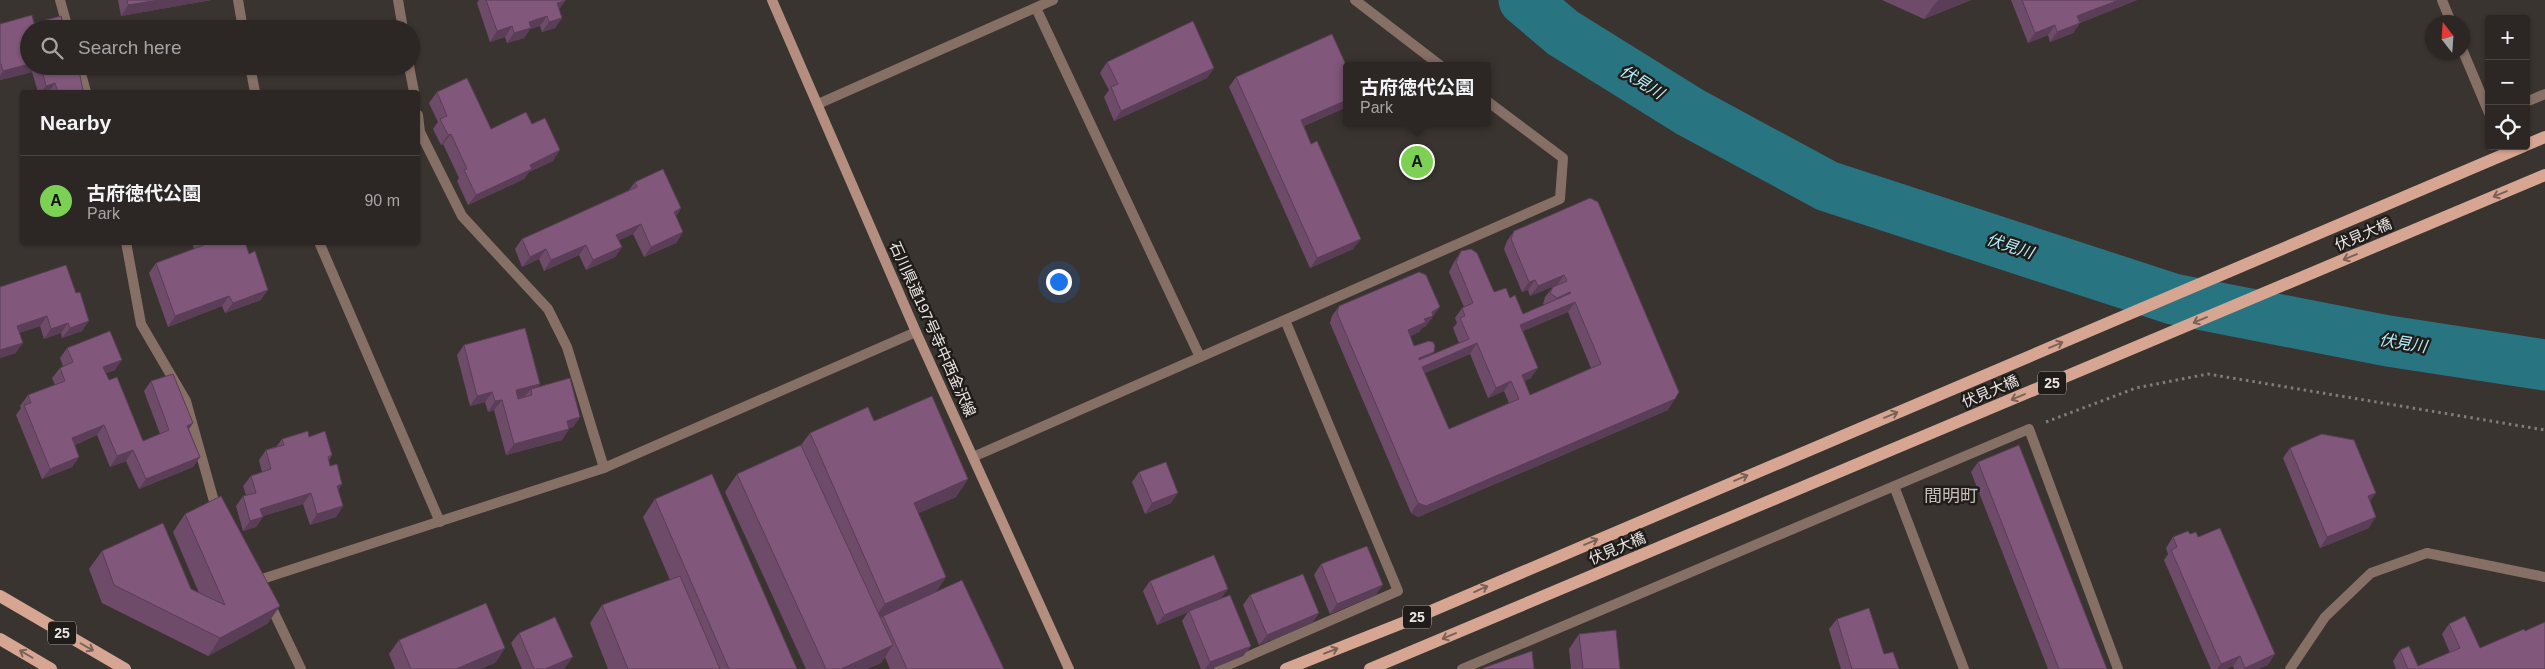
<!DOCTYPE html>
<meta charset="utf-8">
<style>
:root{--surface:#2c2724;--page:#383331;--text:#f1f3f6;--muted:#a6a5a6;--line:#484441;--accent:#7cd155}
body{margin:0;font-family:Helvetica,"Noto Sans JP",sans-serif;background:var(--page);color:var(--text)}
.controls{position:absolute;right:15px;top:15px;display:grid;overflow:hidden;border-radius:5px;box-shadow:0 1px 4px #0004}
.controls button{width:45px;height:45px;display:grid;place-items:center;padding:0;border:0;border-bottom:1px solid var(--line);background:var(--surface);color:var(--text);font:25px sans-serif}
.compass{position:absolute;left:2425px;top:15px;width:45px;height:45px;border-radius:50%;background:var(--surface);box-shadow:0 1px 4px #0004;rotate:343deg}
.you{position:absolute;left:1058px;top:281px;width:18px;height:18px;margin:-12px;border:4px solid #fff;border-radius:50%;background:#1a73e8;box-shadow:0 0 0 8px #1a73e833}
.badge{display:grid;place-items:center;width:32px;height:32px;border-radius:50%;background:var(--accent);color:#111;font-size:16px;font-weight:700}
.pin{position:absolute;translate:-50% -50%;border:2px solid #fff;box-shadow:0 1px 5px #0006}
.popup{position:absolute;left:1343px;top:62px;width:148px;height:65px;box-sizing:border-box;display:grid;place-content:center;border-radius:5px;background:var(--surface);filter:drop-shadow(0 1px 4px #0005);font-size:16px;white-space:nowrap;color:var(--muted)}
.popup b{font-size:19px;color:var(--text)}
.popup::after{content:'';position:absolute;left:50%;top:100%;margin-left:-10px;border:10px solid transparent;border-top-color:var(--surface)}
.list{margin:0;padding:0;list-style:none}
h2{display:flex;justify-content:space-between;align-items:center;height:65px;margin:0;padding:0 20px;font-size:21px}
h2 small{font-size:16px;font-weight:400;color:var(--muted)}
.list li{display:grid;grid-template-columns:32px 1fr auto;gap:15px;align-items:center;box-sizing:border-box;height:90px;padding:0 20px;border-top:1px solid var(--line)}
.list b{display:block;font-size:19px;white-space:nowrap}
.list p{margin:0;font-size:16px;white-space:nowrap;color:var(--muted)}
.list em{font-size:16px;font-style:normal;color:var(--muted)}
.icon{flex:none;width:28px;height:28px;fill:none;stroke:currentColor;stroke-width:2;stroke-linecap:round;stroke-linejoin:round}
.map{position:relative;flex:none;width:2545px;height:669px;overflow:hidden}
.search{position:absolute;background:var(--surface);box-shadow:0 1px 4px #0004;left:20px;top:20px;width:400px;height:55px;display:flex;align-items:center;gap:12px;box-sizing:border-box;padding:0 18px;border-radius:28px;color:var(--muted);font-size:19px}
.panel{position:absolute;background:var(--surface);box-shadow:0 1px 4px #0004;left:20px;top:90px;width:400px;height:155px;border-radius:5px}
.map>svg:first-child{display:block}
</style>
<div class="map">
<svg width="2545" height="669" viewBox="0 0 2545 669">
<rect width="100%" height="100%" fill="#3a3430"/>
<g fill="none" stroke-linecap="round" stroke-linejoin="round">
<path stroke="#297481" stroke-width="51" d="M1524 0 1563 33 1690 112 1827 186 2173 299 2388 341 2545 365"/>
<path stroke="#817c79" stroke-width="3" stroke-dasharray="2.5 4" stroke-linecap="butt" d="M2046 422 2136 388 2208 374 2545 430"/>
<path stroke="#866f65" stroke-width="10" d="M60 0 68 29
M238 0 243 29
M398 0 403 29
M79 66 86 92
M250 66 255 92
M409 66 414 92
M418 115 420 132 462 216 548 309 567 347 604 468
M126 242 141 324 186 401 217 512
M319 242 440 522"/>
<path stroke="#866f65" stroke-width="10" d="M1355 0 1441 66
M2442 0 2451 22
M1036 8 1200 357
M2462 49 2489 113
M2526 102 2545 94
M818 104 1053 0
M973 457 1560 199 1563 158 1487 101
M1894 486 1964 669
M262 587 259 580 604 468 916 332
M269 602 301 669
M1219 669 1398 591 1285 320
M1462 669 2029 429 2118 669
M2290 669 2325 617 2371 573 2427 553 2545 577"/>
<path stroke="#b48e7f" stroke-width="10" d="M772 0 916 332 1069 669"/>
<path stroke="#d7a693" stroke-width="12" d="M2526 145 2545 137
M0 596 125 669
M0 639 51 669
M1286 669 1410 620 2524 146
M1370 669 2545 175"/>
</g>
<path fill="#6f4b6a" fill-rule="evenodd" d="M118 0H211L121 16Z
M479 0H565V1L559 9 562 18 555 28 542 32 540 26 530 29 524 38 507 43 505 37 490 42 477 3Z
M1882 0H1971L1924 19Z
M2011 0H2137L2080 23 2073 33 2050 42 2048 35 2028 43Z
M0 24 29 66H74L83 90 82 92H38L32 72 0 80Z
M1107 62 1214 68 1207 78 1114 121 1104 97 1109 90 1100 73Z
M1347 67V107L1304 126 1353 249 1310 268 1229 87 1236 77Z
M437 92 491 129 532 124 553 161 529 172 524 179 468 205 457 181 459 178 443 144 441 145 433 129 438 122 429 103Z
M635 182 681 208 676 216 683 232 676 243 644 257 633 234 619 240 622 247 615 257 586 270 579 255 544 271 539 259 522 267 515 249 522 239 629 190Z
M1590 198 1668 410 1418 517 1411 513 1330 323 1332 316 1339 306 1433 318 1431 319 1426 326 1422 328 1419 332 1410 336 1414 346 1431 355 1459 343 1453 328 1457 323 1455 318 1462 308 1464 307 1449 272 1454 262 1461 251 1494 292 1510 298 1523 314 1545 305 1543 304 1545 297 1553 287 1557 285 1530 296 1528 290 1522 292 1504 249 1507 241 1514 231ZM1568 312 1591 368 1530 395 1524 381 1531 378 1523 331ZM1470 354 1488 398 1504 391 1509 403 1449 429 1425 373Z
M192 242H245L261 300 225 313 222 306 168 327 149 273 156 263 194 249Z
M66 265 82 331 62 338 61 333 44 339 40 326 19 333 16 353 0 358Z
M464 345 580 417 573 427 569 428V429L562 440 506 455 494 410 488 412 485 402 470 406 457 355Z
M67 348 115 370 106 373 109 380 143 441 160 434 144 391 151 381 193 423 189 429 200 457 193 467 139 489 126 461 110 467 97 435 75 445 79 457 72 467 42 479 16 415 21 408 20 406 28 395 55 385 52 378 60 368 63 366 60 358Z
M874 421 968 479 956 497 918 513 946 577 936 592 1004 669H890L885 657 881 663 867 669H806L725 492 737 474 801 445 810 433Z
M309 437 332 455 329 460 330 466 342 484 338 490 343 506 336 517 310 525 303 504 263 516V517L256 527 243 531 236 506 243 496 246 495 243 486 251 476 262 472 259 460 266 450 277 446 282 439Z
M2290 448 2376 493 2370 501 2369 528 2320 548 2283 458Z
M1978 462 2107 669H2048L1971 472Z
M1139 472 1171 503 1145 514 1132 482Z
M655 499 797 669H608L590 623 602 605 670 580 643 517Z
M185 514 280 606 267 624 208 656 102 603 89 569 102 551 199 593 173 532Z
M2190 534 2268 665 2258 669H2234L2233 666 2226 669H2211L2164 560 2168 554 2166 548 2173 537Z
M1321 564 1376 595 1330 614 1314 575Z
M1150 581 1228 589 1221 598 1251 646 1243 656 1211 669H1201L1182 621 1188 612 1157 625 1143 591Z
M1250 595 1319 613 1312 623 1259 645 1243 605Z
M1837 619 1884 654 1899 669H1841L1829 629Z
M2449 624 2480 648 2545 669H2396L2393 661 2400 650 2418 666 2450 653 2442 634Z
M519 633 565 668 562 669H522L511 643Z
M1579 634 1620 669H1571L1569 649Z
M399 640 505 648 495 663 480 669H395L389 654Z"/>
<path fill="#5a3d56" d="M159 0H211L121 16 128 5Z
M1939 0H1971L1924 19 1937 1Z
M2119 0H2137L2070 27 2077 16Z
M565 1 558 11 557 3Z
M547 16 540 26 530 29 524 38 507 43 514 33 529 22Z
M562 18 555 28 542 32 549 22Z
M2080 23 2073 33 2050 42 2057 32Z
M2055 25 2048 35 2028 43 2035 33Z
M512 26 505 37 490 42 497 31Z
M29 64V66H36L32 72 0 80V76L3 71Z
M1214 68 1207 78 1114 121 1121 111Z
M55 83 49 92H41L46 86Z
M1347 100V107L1294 130 1301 120Z
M451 134 443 144 441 145 448 135Z
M560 150 553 161 529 172 524 179 468 205 476 195 530 165Z
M681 208 674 218V212Z
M641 224 633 234 609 245 616 235Z
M683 232 676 243 644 257 651 247Z
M1361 239 1353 249 1310 268 1317 258Z
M586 245 579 255 544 271 551 260Z
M622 247 615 257 586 270 593 260Z
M546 249 539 259 522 267 530 257Z
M1564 275 1557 285 1530 296 1538 286Z
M1535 280 1528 290 1522 292 1529 282Z
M268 290 261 300 225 313 233 303Z
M1570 292 1563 302 1550 308 1557 298Z
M229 296 222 306 168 327 175 316Z
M1575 302 1568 312 1513 335 1520 325Z
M1440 307 1426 326 1422 328 1419 332 1401 341 1408 330 1432 312Z
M47 316 40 326 10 336 17 326Z
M89 321 82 331 62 338 70 328Z
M68 323 61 333 44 339 51 329Z
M23 343 16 353 0 358V350Z
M1477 343 1470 354 1415 377 1422 367Z
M1434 352 1426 362 1411 368 1419 358Z
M122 360 115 370 96 377 103 367Z
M1538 368 1531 378 1514 385 1522 375Z
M1511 381 1504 391 1488 398 1496 388Z
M540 384 533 394 531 389 525 396 509 401 516 390Z
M492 392 485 402 470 406 477 396Z
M1675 399 1668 410 1418 517 1411 513 1418 503Z
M502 400 494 410 488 412 495 401Z
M580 417 573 427 560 431 567 421Z
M193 423 186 433 187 426Z
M104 425 97 435 65 449 72 438Z
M569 429 562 440 506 455 514 444Z
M133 450 126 461 110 467 117 456Z
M79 457 72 467 42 479 50 469Z
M200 457 193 467 139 489 146 479Z
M968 479 956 497 901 521 914 503Z
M342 484 335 494 337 486Z
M311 493 303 504 253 519 260 509Z
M1178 493 1171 503 1145 514 1152 503Z
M2376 493 2368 503V496Z
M343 506 336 517 310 525 317 514Z
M263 517 256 527 243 531 250 521Z
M2376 517 2369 528 2320 548 2327 537Z
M946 577 934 595 872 621 885 604Z
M1383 585 1376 595 1330 614 1337 604Z
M1228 589 1220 599 1157 625 1164 615Z
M280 606 267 624 208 656 220 638Z
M1319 613 1312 623 1259 645 1267 635Z
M893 645 881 663 867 669H841Z
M1251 646 1243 656 1211 669H1205L1210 662Z
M505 648 495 663 480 669H456Z
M2275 654 2268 665 2258 669H2244L2245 668Z
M2240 656 2233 666 2226 669H2217L2221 664Z
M573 657 565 668 562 669H545Z"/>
<path fill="#81577b" stroke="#5a3d56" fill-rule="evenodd" d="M127 0H159L128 5Z
M486 0H565V1L557 3 562 18 549 22 547 16 529 22 531 28 514 33 512 26 497 31Z
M2022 0H2119L2077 16 2080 23 2057 32 2055 25 2035 33Z
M32 15 34 23 61 16 64 29H29V64L3 71 1 64H0V24Z
M1193 21 1214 68 1121 111 1111 87 1118 84 1107 62Z
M1332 34 1347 67V100L1301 120 1311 144 1317 141 1361 239 1317 258 1236 77Z
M41 66H78L83 90 73 92H58L55 83 46 86Z
M467 78 491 129 526 112 532 124 545 118 560 150 530 165 532 169 476 195 464 170 467 169 451 134 448 135 440 119 447 116 437 92Z
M663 169 681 208 674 212 683 232 651 247 641 224 616 235 622 247 593 260 586 245 551 260 546 249 530 257 522 239 637 187 635 182Z
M1590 198 1598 202 1679 392 1675 399 1426 506 1418 503 1337 313 1339 306 1419 272 1426 275 1440 307 1432 312 1433 316 1424 319 1426 322 1408 330 1414 346 1429 341 1433 342 1435 346 1434 352 1419 358V360L1469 339 1460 318 1465 316 1462 308 1473 303 1456 262 1461 251 1471 249 1477 253 1494 292 1506 288 1510 298 1515 295 1523 314 1571 293 1570 292 1557 298 1550 293 1553 287 1567 281 1564 275 1538 286 1535 280 1529 282 1511 239 1514 231ZM1575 302 1601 364 1530 395 1522 375 1538 368 1520 325ZM1477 343 1496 388 1511 381 1519 399 1449 429 1422 367Z
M203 242H245L249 254 255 251 268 290 233 303 229 296 175 316 156 263 204 245Z
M66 265 76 293 80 292 89 321 70 328 68 323 51 329 47 316 17 326 23 343 0 350V287Z
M525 328 540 384 516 390 518 399 532 395 531 389 570 378 580 417 567 421 569 429 514 444 502 400 495 401 492 392 477 396 464 345Z
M110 331 122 360 103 367 109 380 117 377 143 441 169 430 151 381 173 374 193 423 187 426 200 457 146 479 133 450 117 456 104 425 72 438 79 457 50 469 24 405 31 403 28 395 65 381 60 368 73 362 67 348Z
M932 396 968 479 914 503 946 577 885 604 810 433 868 407 874 421Z
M308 431 309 437 325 431 332 455 328 457 330 466 337 464 342 484 337 486 343 506 317 514 311 493 260 509 263 517 250 521 243 496 256 493 251 476 271 469 266 450 284 445 282 439Z
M2322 434 2354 440 2376 493 2368 496 2376 517 2327 537 2290 448Z
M801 445 893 645 841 669H826L737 474Z
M2019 445 2107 669H2059L1978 462Z
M1166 462 1178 493 1152 503 1139 472Z
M712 474 797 669H729L655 499Z
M221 496 280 606 220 638 114 585 102 551 163 523 191 589 225 605 185 514Z
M2220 528 2275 654 2245 668 2240 656 2221 664 2171 550 2177 547 2173 537 2188 531 2190 534 2196 532 2198 537Z
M1367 546 1383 585 1337 604 1321 564Z
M1214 555 1228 589 1164 615 1150 581Z
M1303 574 1319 613 1267 635 1250 595Z
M680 576 720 669H628L602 605Z
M962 580 1004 669H907L883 616Z
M1230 595 1251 646 1210 662 1189 611Z
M486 603 505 648 456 669H411L399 640Z
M1869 608 1884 654 1893 652 1899 669H1852L1837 619Z
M2465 616 2480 648 2524 629 2525 631 2545 622V669H2408L2400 650 2409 646 2418 666 2460 648 2449 624Z
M555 617 573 657 545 669H534L519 633Z
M1616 630 1620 669H1583L1579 634Z
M1532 651 1534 669H1483V668Z"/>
<defs><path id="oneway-shaft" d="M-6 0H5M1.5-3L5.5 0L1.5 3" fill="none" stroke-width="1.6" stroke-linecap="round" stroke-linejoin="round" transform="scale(1.25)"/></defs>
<g stroke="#7b6156">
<use href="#oneway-shaft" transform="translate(2500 194) rotate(157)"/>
<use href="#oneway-shaft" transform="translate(2350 257) rotate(157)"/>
<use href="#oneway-shaft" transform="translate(2200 320) rotate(157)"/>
<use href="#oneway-shaft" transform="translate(2056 345) rotate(-23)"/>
<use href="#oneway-shaft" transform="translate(2018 397) rotate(157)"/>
<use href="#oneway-shaft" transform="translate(1891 415) rotate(-23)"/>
<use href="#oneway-shaft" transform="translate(1741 478) rotate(-23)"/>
<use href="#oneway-shaft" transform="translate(1591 542) rotate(-23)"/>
<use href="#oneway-shaft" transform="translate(1481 589) rotate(-24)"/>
<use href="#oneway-shaft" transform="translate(1449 636) rotate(157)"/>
<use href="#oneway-shaft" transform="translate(87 647) rotate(30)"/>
<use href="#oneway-shaft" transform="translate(1331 651) rotate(-21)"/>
<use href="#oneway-shaft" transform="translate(26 654) rotate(-150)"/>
</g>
<g text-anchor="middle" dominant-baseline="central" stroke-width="5" stroke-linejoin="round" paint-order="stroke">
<g fill="#1f1c1a" stroke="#aeaaa8" stroke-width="1">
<rect x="2038" y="371.5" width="28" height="23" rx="4"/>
<rect x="1403" y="605.5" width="28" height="23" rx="4"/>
<rect x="48" y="621.5" width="28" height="23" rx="4"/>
</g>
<g font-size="14" font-weight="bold" fill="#ebe7e5">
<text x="2052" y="383">25</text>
<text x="1417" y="617">25</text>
<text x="62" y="633">25</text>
</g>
<g font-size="15" fill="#ebe7e5" stroke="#1f1c1a">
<text transform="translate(2363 234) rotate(-23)">伏見大橋</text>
<text transform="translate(933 329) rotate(66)">石川県道197号寺中西金沢線</text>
<text transform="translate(1990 391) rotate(-23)">伏見大橋</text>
<text transform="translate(1617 548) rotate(-23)">伏見大橋</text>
</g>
<g font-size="16" font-style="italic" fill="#b3f0fb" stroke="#1f1c1a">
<text transform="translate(1642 82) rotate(32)">伏見川</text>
<text transform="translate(2010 246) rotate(18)">伏見川</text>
<text transform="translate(2403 343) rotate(9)">伏見川</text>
</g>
<g font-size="18" fill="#c5beb9" stroke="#1f1c1a">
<text x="1951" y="496">間明町</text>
</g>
</g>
</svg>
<div class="controls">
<button>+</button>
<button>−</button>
<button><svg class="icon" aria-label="locate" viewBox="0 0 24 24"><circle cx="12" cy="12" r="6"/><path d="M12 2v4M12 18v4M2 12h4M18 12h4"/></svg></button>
</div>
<svg class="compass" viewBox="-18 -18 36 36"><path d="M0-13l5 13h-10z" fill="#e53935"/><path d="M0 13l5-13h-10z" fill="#a6a5a6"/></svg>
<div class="you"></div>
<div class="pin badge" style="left:1417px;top:162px">A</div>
<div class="popup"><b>古府徳代公園</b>Park</div>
<div class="search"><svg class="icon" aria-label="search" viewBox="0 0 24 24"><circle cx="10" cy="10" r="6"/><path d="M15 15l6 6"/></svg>Search here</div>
<section class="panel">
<h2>Nearby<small></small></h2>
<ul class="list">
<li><span class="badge">A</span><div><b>古府徳代公園</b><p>Park</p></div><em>90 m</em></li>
</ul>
</section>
</div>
